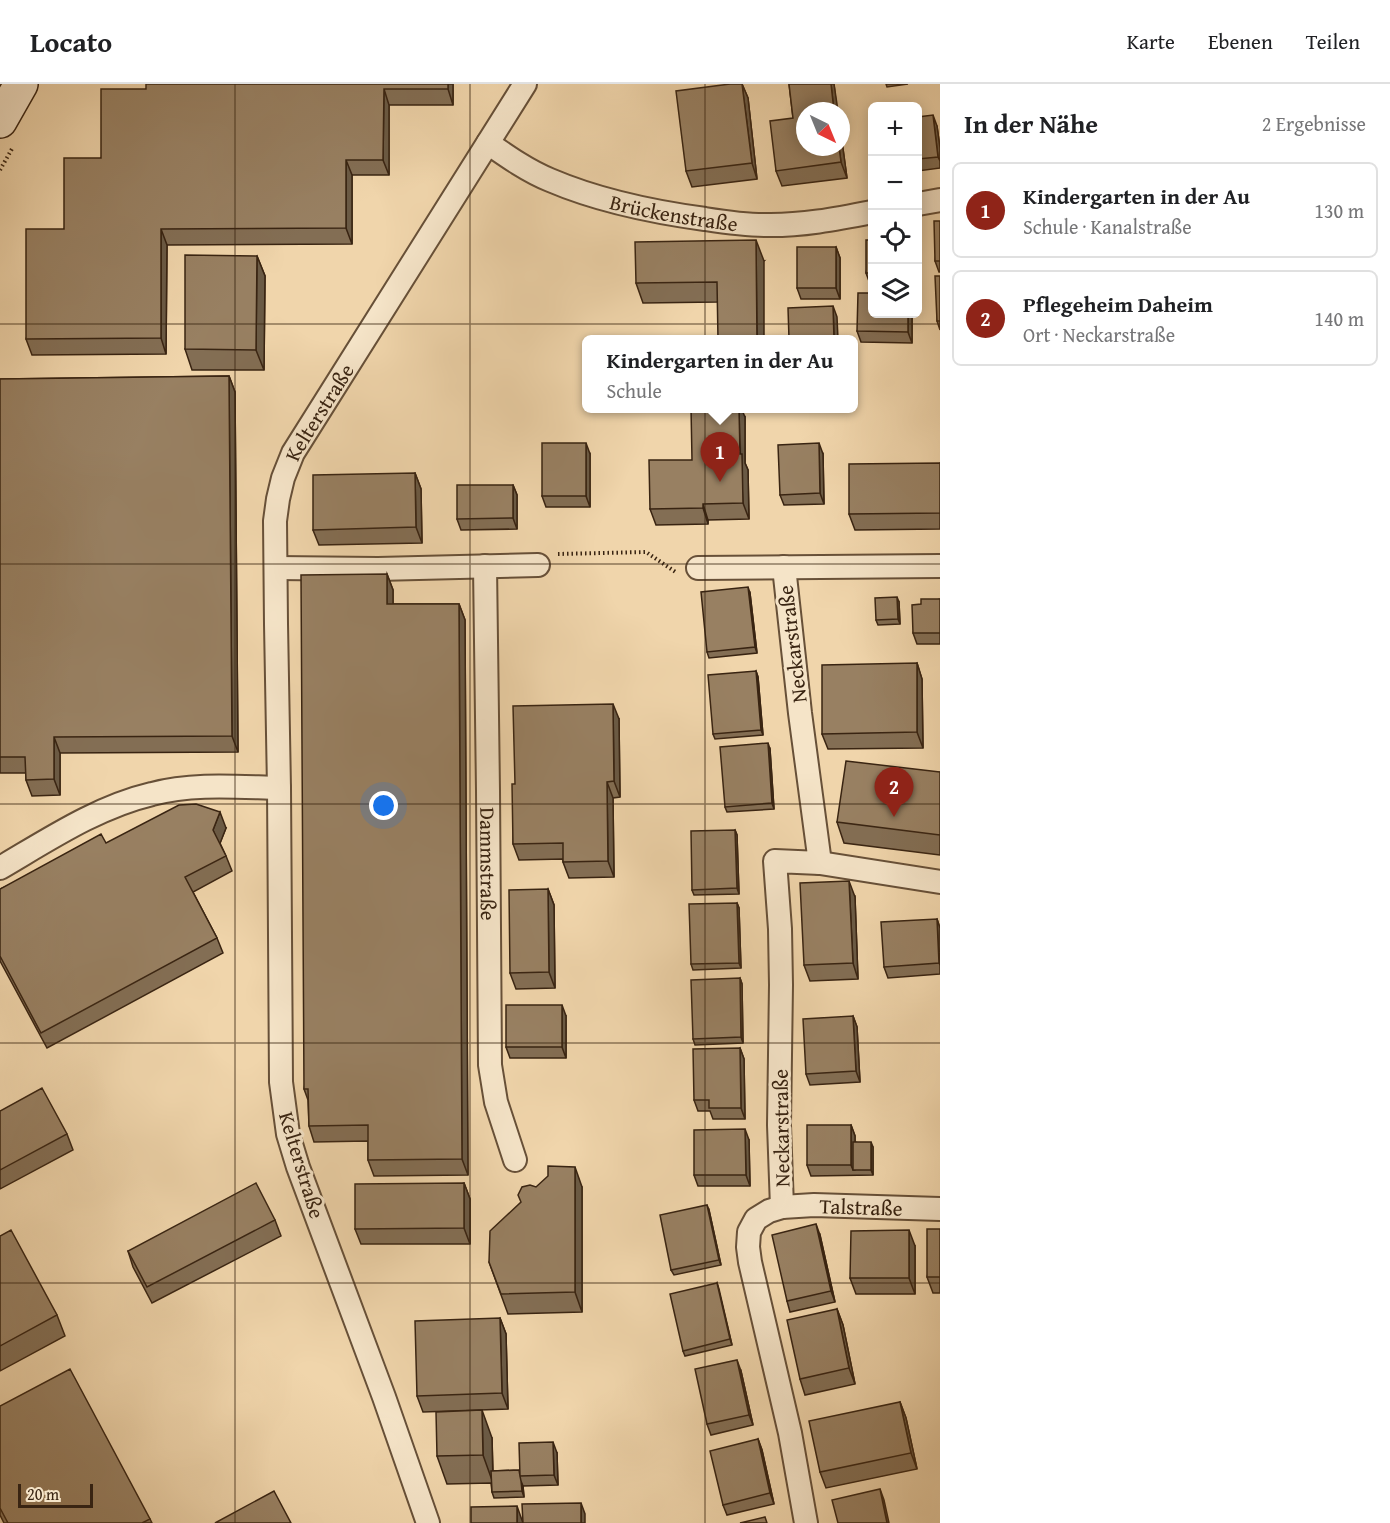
<!DOCTYPE html>
<html lang="de">
<meta charset="utf-8">
<style>
:root{--surface:#fff;--page:#f6f6f6;--text:#202124;--muted:#757577;--line:#e0e0e0;--accent:#8f2418}
body{margin:0;font-family:"Gentium Book Plus",serif;background:var(--page);color:var(--text)}
.controls{position:absolute;right:18px;top:18px;display:grid;overflow:hidden;border-radius:9px;box-shadow:0 3px 15px #0003}
.controls button{width:54px;height:54px;display:grid;place-items:center;padding:0;border:0;border-bottom:2px solid var(--line);background:var(--surface);color:var(--text);font:30px sans-serif}
.compass{position:absolute;left:796px;top:18px;width:54px;height:54px;border-radius:50%;background:var(--surface);box-shadow:0 3px 15px #0003;rotate:137deg}
.scale{position:absolute;left:18px;bottom:15px;width:75px;box-sizing:border-box;padding-left:6px;border:3px solid #392412;border-top:0;font-size:16px;line-height:21px;white-space:nowrap;color:#392412;-webkit-text-stroke:4px #f5e4c8;paint-order:stroke}
.you{position:absolute;left:384px;top:722px;width:21px;height:21px;margin:-15px;border:4px solid #fff;border-radius:50%;background:#1a73e8;box-shadow:0 0 0 9px #1a73e833}
.badge{display:grid;place-items:center;width:39px;height:39px;border-radius:50%;background:var(--accent);color:#fff;font-size:20px;font-weight:700}
.pin{position:absolute;translate:-50% -50px;filter:drop-shadow(0 2px 3px #0008)}
.pin::after{content:'';position:absolute;top:32px;width:21px;height:18px;background:inherit;clip-path:polygon(0 0,100% 0,50% 100%)}
.popup{position:absolute;left:582px;top:251px;width:276px;height:78px;box-sizing:border-box;display:grid;place-content:center;border-radius:9px;background:var(--surface);filter:drop-shadow(0 2px 4px #0005);font-size:20px;white-space:nowrap;color:var(--muted)}
.popup b{font-size:22px;color:var(--text)}
.popup::after{content:'';position:absolute;left:50%;top:100%;margin-left:-12px;border:12px solid transparent;border-top-color:var(--surface)}
.list{margin:0;padding:0;list-style:none}
h2{display:flex;justify-content:space-between;align-items:center;height:78px;margin:0;padding:0 24px;font-size:26px}
h2 small{font-size:20px;font-weight:400;color:var(--muted)}
.list li{display:grid;grid-template-columns:39px 1fr auto;gap:18px;align-items:center;box-sizing:border-box;height:96px;margin:0 12px 12px;padding:0 12px;border:2px solid var(--line);border-radius:9px}
.list b{display:block;font-size:22px;white-space:nowrap}
.list p{margin:0;font-size:20px;white-space:nowrap;color:var(--muted)}
.list em{font-size:20px;font-style:normal;color:var(--muted)}
.icon{flex:none;width:33px;height:33px;fill:none;stroke:currentColor;stroke-width:2;stroke-linecap:round;stroke-linejoin:round}
.map{position:relative;flex:none;width:940px;height:1439px;overflow:hidden}
header{display:flex;align-items:center;gap:36px;box-sizing:border-box;height:84px;padding:0 30px;background:var(--surface);border-bottom:2px solid var(--line)}
header strong{font-size:28px}
nav{display:flex;gap:33px;margin-inline-start:auto;font-size:21px}
main{display:flex}
aside{flex:1;background:var(--surface)}
.map>svg:first-child{display:block}
</style>
<header>
<strong>Locato</strong>
<nav><a>Karte</a><a>Ebenen</a><a>Teilen</a></nav>
</header>
<main>
<div class="map">
<svg width="940" height="1439" viewBox="0 0 940 1439">
<rect width="100%" height="100%" fill="#f0d5ab"/>
<filter id="stains"><feTurbulence type="fractalNoise" baseFrequency=".00333" numOctaves="4"/><feColorMatrix values="0 0 0 0 .2 0 0 0 0 .09 0 0 0 0 .02 0 0 0 .5 -.17"/></filter>
<radialGradient id="worn" r=".72"><stop offset=".6" stop-color="#630" stop-opacity="0"/><stop offset="1" stop-color="#630" stop-opacity=".3"/></radialGradient>
<g fill="none" stroke-linecap="round" stroke-linejoin="round">
<g stroke="#675038" stroke-width="26">
<g id="street">
<path id="s1" d="M488 59C508 73 528 87 550 96 599 117 653 128 705 135 724 138 744 141 764 141 800 142 837 135 872 128"/>
<path d="M918 120 940 116"/>
<path id="s2" d="M485 482 488 707 490 981 496 1018 515 1076"/>
<path d="M276 484 378 485 538 481"/>
<path d="M698 484 940 482"/>
<path d="M820 779 940 798"/>
<path d="M0 784C48 756 97 723 152 710 193 699 237 703 279 704"/>
<path d="M782 1123 779 1041 781 901 780 845 775 777 820 779 800 629 784 483"/>
<path id="s3" d="M428 1439 384 1313 298 1083 288 1050 281 998 279 704 276 540 275 437 278 415 283 394 293 369 525 0"/>
<path id="s4" d="M806 1439 790 1349 750 1178 748 1163 749 1148 756 1135 769 1127 782 1123 814 1121 940 1125"/>
</g>
</g>
<g stroke="#392412" stroke-width="36">
<path id="secondary" d="M0 37 21 0"/>
</g>
<path stroke="#392412" stroke-width="4" stroke-dasharray="1.5 3" stroke-linecap="butt" d="M0 86 13 63
M558 470 646 468 677 489"/>
<use href="#street" stroke="#f5e4c8" stroke-width="22"/>
<use href="#secondary" stroke="#f5e4c8" stroke-width="33"/>
</g>
<path fill="#836e54" stroke="#392412" stroke-width="1.5" d="M453 0V21H389V91H352V160L167 161 166 270 32 271 26 255 64 145 101 74 146 5Z
M742 0 748 14 757 95 692 103 686 87Z
M789 0H834L841 63V50L847 94 782 102 776 87 793 34Z
M886 0H908L887 3Z
M918 33 937 42 940 64V84L918 87Z
M940 137V188H939L935 177Z
M873 156V200H870L866 189Z
M836 163 840 174V215H801L797 204Z
M257 172 265 192 264 286H192L185 265Z
M764 177 717 218 643 219 636 199Z
M940 192V246L937 237Z
M912 230V259L861 258 857 247Z
M229 292 235 308 238 668 60 669V711L32 712 26 696V689H0V295Z
M745 333V379L748 386 749 435 708 436V440L656 441 650 425 692 376Z
M590 370V423H546L542 412Z
M823 370 824 420 784 421 780 411Z
M940 379V445L855 446 849 430Z
M415 389 421 405 422 459 319 461 313 446Z
M513 401 517 411V445L461 446 457 435Z
M387 490 393 506V520H459L465 536 468 1091 374 1092 368 1076V1057L314 1058 309 1042 308 1016 304 1005Z
M750 509 757 569 709 574 707 568Z
M940 515V560H917L913 549 921 520Z
M899 518 900 540 878 541 876 536Z
M917 579 922 595 923 664 828 665 822 650Z
M756 587 758 593 763 651 715 655 713 650Z
M619 635 620 713 613 714 614 793 569 794 563 778V775L519 776 513 760 515 700Z
M770 665 774 725 727 728 725 723Z
M940 688V771L844 759 837 738Z
M226 744 220 759 226 772 232 787 193 808 217 854 223 869 47 964 0 877V805L106 759Z
M735 746 737 751 739 810 694 811 692 806Z
M548 805 554 821 555 904 516 905 510 889Z
M855 813 858 895 810 897 804 881Z
M737 819 739 824 741 884 693 886 691 880Z
M937 835 940 844V890L888 894 884 883Z
M740 894 742 900 743 959 695 961 693 955Z
M566 932V974H510L506 963Z
M853 932 857 943 860 998 810 1001 806 990Z
M740 964 744 975 745 1035H713L710 1027H698L694 1016Z
M0 1027 67 1050 73 1066 0 1105Z
M851 1041 855 1052V1058L873 1063V1091L811 1092 807 1081Z
M749 1056 750 1102H698L694 1091Z
M464 1099 470 1115V1160H361L355 1145Z
M536 1103H582V1228L508 1230 489 1178Z
M709 1126 721 1181 674 1191 671 1186Z
M275 1136 281 1152 152 1219 133 1183 128 1167Z
M940 1145V1209H933L927 1193Z
M820 1151 835 1218 790 1228 787 1217Z
M0 1152 57 1231 65 1252 0 1287Z
M915 1162V1210H856L850 1194Z
M717 1199 732 1261 685 1272 683 1267Z
M837 1225 843 1241 855 1300 805 1311 800 1295Z
M500 1234 506 1250 508 1325 423 1328 417 1312Z
M741 1287 753 1341 711 1351 707 1340Z
M900 1318 906 1334 917 1385 826 1404 820 1388Z
M0 1322 150 1435 152 1439H4L0 1431Z
M492 1354 493 1387 519 1386 557 1369 558 1401 523 1402 524 1413 494 1414 492 1408 491 1399 447 1400 437 1372Z
M758 1355 762 1366 774 1420 727 1431 723 1421Z"/>
<path fill="#6a5a45" stroke="#392412" stroke-width="1.5" d="M448 0H453V21L448 5Z
M742 0 748 14 757 95 752 79Z
M831 0H834L838 27H834Z
M384 5 389 21V91L383 76Z
M933 31 937 42 940 64V77L938 73Z
M841 50 847 94 841 78 839 63H841Z
M346 76 352 91V160L346 144Z
M161 145 167 161 166 270 161 254Z
M756 156 764 177V255H757Z
M836 163 840 174V215L836 204Z
M257 172 265 192 264 286 256 266Z
M833 222 837 233 838 255H834Z
M908 230H912V259L908 248Z
M229 292 235 308 238 668 232 652Z
M739 324H741L745 333V379L748 386 749 435 743 419 740 370Z
M586 359 590 370V423L586 412Z
M819 359 823 370 824 420 820 409Z
M415 389 421 405 422 459 416 443Z
M513 401 517 411V445L513 434Z
M703 420 708 436V440L703 424Z
M387 490 393 506V536L387 520Z
M748 503 750 509 757 569 755 563Z
M897 513 899 518 900 540 898 535Z
M459 520 465 536 468 1091 462 1075Z
M917 579 922 595 923 664 917 648Z
M756 587 758 593 763 651 761 646Z
M613 620 619 635 620 713 614 697Z
M54 653 60 669V711L54 695Z
M768 659 770 665 774 725 772 719Z
M607 698 613 714 614 793 608 777Z
M220 728 226 744 219 762 213 746Z
M735 746 737 751 739 810 737 804Z
M849 797 855 813 858 895 853 879Z
M548 805 554 821 555 904 549 888Z
M737 819 739 824 741 884 739 879Z
M937 835 940 844V881L939 879Z
M740 894 742 900 743 959 741 953Z
M562 921 566 932V974L562 963Z
M853 932 857 943 860 998 856 987Z
M740 964 744 975 745 1035 741 1024Z
M851 1041 855 1052V1086H853L851 1081Z
M745 1045 749 1056 750 1102 746 1091Z
M871 1058 873 1063V1091L871 1086Z
M575 1083 582 1103V1228L575 1208Z
M464 1099 470 1115V1160L464 1144Z
M707 1121 709 1126 721 1181 719 1176Z
M816 1140 820 1151 835 1218 831 1207Z
M909 1146 915 1162V1210L909 1194Z
M717 1199 719 1205 732 1261 730 1255Z
M837 1225 843 1241 855 1300 849 1284Z
M500 1234 506 1250 508 1325 502 1309Z
M737 1276 741 1287 753 1341 749 1331Z
M900 1318 906 1334 917 1385 911 1369Z
M482 1326 492 1354 493 1399 483 1371Z
M758 1355 762 1366 774 1420 770 1409Z
M553 1358 557 1369 558 1401 554 1391Z
M521 1397 523 1402 524 1413 522 1407Z
M880 1405 884 1416 889 1439H887Z
M581 1419 585 1430V1439H581Z
M517 1422 523 1439H517Z"/>
<path fill="#988062" stroke="#392412" stroke-width="1.5" d="M146 0H448V5H384L383 76H346V144L161 145V254L26 255V145H64V74H101V5H146Z
M730 0H742L752 79 686 87 676 7Z
M789 0H831L834 27H805V63H839L841 78 776 87 770 37 793 34Z
M933 31 938 73 918 75V33Z
M934 137H940V177H935Z
M756 156 757 255H718L717 198 636 199 635 158Z
M866 156H873V189H866Z
M797 163H836V204H797Z
M185 171 257 172 256 266 185 265Z
M935 192H940V237H937Z
M858 209H873V230H908V248L857 247Z
M833 222 834 255H789L788 224Z
M229 292 232 652 54 653V695L26 696 25 673H0V295Z
M691 324H739L740 370H742L743 419 703 420V424L650 425 649 376H692Z
M542 359H586V412H542Z
M819 359 820 409 780 411 778 361Z
M940 379V429L849 430V380Z
M415 389 416 443 313 446V391Z
M457 401H513V434L457 435Z
M387 490V520H459L462 1075 368 1076V1041L309 1042 308 1005H304L301 491Z
M748 503 755 563 707 568 701 508Z
M897 513 898 535 876 536 875 514Z
M921 515H940V549H913L912 521 921 520Z
M917 579V648L822 650V581Z
M756 587 761 646 713 650 708 591Z
M613 620 614 697 607 698 608 777 563 778V759L513 760 512 700H515L513 622Z
M768 659 772 719 725 723 720 663Z
M846 677 940 688V751L837 738Z
M196 720 220 728 213 746 226 772 185 793 217 854 41 949 0 872V805L101 750 106 759 179 721Z
M735 746 737 804 692 806 691 747Z
M849 797 853 879 804 881 800 799Z
M548 805 549 888 510 889 509 806Z
M737 819 739 879 691 880 689 820Z
M937 835 939 879 884 883 881 838Z
M740 894 741 953 693 955 691 896Z
M506 921H562V963H506Z
M853 932 856 987 806 990 803 935Z
M740 964 741 1024H709V1016H694L693 965Z
M42 1004 67 1050 0 1086V1027Z
M807 1041H851V1081H807Z
M745 1045 746 1091H694V1046Z
M853 1058H871V1086H853Z
M548 1082 575 1083V1208L501 1210 489 1178 490 1147 521 1118 518 1111 522 1103 530 1101 536 1103 548 1092Z
M256 1099 275 1136 147 1203 128 1167Z
M464 1099V1144L355 1145V1100Z
M707 1121 719 1176 671 1186 660 1131Z
M816 1140 831 1207 787 1217 772 1151Z
M927 1145H940V1193H927Z
M11 1146 57 1231 0 1262V1152Z
M909 1146V1194H850L851 1147Z
M717 1199 730 1255 683 1267 670 1210Z
M837 1225 849 1284 800 1295 787 1236Z
M500 1234 502 1309 417 1312 415 1237Z
M737 1276 749 1331 707 1340 695 1285Z
M70 1285 150 1435 142 1439H8L0 1424V1322Z
M900 1318 911 1369 820 1388 809 1337Z
M482 1326 483 1371 437 1372 436 1328Z
M758 1355 770 1409 723 1421 710 1367Z
M553 1358 554 1391 520 1392 519 1359Z
M519 1386 520 1392 521 1397 522 1407 492 1408 491 1387Z
M880 1405 887 1439H838L832 1416Z
M274 1407 291 1439H215Z
M581 1419V1439H523L522 1420Z
M517 1422V1439H471V1423Z
M765 1433 767 1439H740Z"/>
<path fill="none" stroke="#392412" stroke-width="1.5" stroke-opacity="0.55" d="M235 0V1439M470 0V1439M705 0V1439M0 240H940M0 480H940M0 720H940M0 959H940M0 1199H940"/>
<g text-anchor="middle" dominant-baseline="central" stroke-width="6" stroke-linejoin="round" paint-order="stroke">
<g font-size="21" fill="#392412" stroke="#f5e4c8">
<text stroke="none"><textPath href="#s1" startOffset="201">Brückenstraße</textPath></text>
<text stroke="none"><textPath href="#s3" startOffset="1146">Kelterstraße</textPath></text>
<text transform="translate(792 560) rotate(-97)">Neckarstraße</text>
<text stroke="none"><textPath href="#s2" startOffset="298">Dammstraße</textPath></text>
<text transform="translate(781 1044) rotate(-91)">Neckarstraße</text>
<text transform="translate(302 1081) rotate(73)">Kelterstraße</text>
<text stroke="none"><textPath href="#s4" startOffset="420">Talstraße</textPath></text>
</g>
</g>
<rect width="100%" height="100%" filter="url(#stains)"/>
<rect width="100%" height="100%" fill="url(#worn)"/>
</svg>
<div class="controls">
<button>+</button>
<button>−</button>
<button><svg class="icon" aria-label="locate" viewBox="0 0 24 24"><circle cx="12" cy="12" r="6"/><path d="M12 2v4M12 18v4M2 12h4M18 12h4"/></svg></button>
<button><svg class="icon" aria-label="layers" viewBox="0 0 24 24"><path d="M12 4l9 5-9 5-9-5zM3 14l9 5 9-5"/></svg></button>
</div>
<svg class="compass" viewBox="-18 -18 36 36"><path d="M0-13l5 13h-10z" fill="#e53935"/><path d="M0 13l5-13h-10z" fill="#757577"/></svg>
<div class="scale">20 m</div>
<div class="you"></div>
<div class="pin badge" style="left:720px;top:398px">1</div>
<div class="popup"><b>Kindergarten in der Au</b>Schule</div>
<div class="pin badge" style="left:894px;top:733px">2</div>
</div>
<aside>
<h2>In der Nähe<small>2 Ergebnisse</small></h2>
<ul class="list">
<li><span class="badge">1</span><div><b>Kindergarten in der Au</b><p>Schule · Kanalstraße</p></div><em>130 m</em></li>
<li><span class="badge">2</span><div><b>Pflegeheim Daheim</b><p>Ort · Neckarstraße</p></div><em>140 m</em></li>
</ul>
</aside>
</main>
